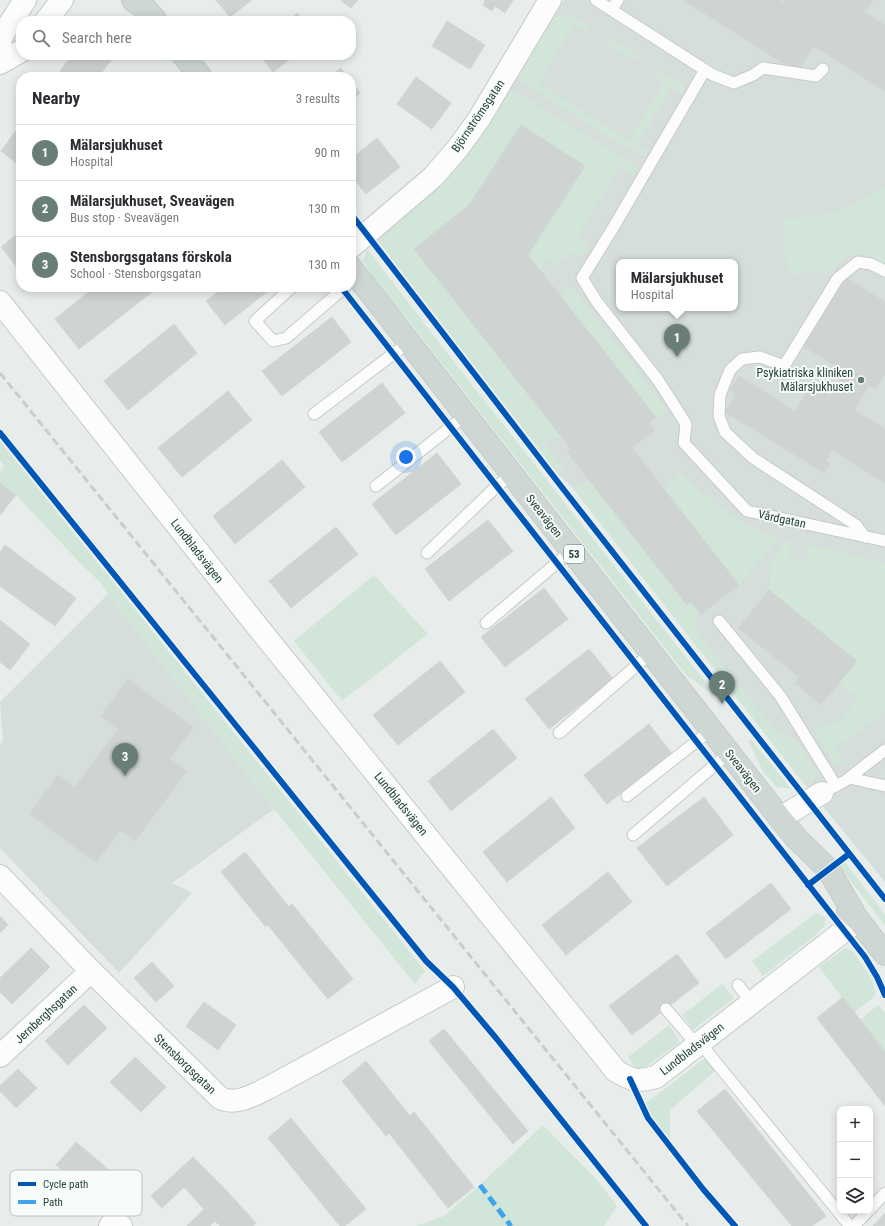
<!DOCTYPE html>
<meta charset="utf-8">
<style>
:root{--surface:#fff;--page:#f7f7f7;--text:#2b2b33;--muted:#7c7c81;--line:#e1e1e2;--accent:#697e78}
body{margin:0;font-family:"Roboto Condensed",sans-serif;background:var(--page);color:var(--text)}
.controls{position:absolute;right:12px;bottom:12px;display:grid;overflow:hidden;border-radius:8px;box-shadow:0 2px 10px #0003}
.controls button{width:36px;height:36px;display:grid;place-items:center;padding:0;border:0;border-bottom:1px solid var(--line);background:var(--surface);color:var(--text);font:20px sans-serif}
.you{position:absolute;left:406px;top:457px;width:14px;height:14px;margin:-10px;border:3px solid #fff;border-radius:50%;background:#1a73e8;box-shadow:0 0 0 6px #1a73e833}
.badge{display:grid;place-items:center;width:26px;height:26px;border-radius:50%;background:var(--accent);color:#fff;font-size:13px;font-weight:700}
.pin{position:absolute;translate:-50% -33px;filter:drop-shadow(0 1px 2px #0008)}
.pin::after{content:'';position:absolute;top:21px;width:14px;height:12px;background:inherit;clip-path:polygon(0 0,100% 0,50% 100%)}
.popup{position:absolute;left:616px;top:259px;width:122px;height:52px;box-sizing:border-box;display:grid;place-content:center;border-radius:8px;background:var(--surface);filter:drop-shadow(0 1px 3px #0005);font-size:13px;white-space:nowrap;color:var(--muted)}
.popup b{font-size:15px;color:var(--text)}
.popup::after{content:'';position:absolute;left:50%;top:100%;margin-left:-8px;border:8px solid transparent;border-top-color:var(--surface)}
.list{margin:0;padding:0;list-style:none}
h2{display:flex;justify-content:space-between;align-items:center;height:52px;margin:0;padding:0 16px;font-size:17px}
h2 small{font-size:13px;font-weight:400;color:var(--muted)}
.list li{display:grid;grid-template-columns:26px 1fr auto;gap:12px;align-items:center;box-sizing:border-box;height:56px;padding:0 16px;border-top:1px solid var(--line)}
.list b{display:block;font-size:15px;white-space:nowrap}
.list p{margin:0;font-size:13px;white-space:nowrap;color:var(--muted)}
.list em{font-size:13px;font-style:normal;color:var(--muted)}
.icon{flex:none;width:22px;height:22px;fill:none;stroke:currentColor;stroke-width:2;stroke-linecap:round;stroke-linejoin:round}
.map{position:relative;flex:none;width:885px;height:1226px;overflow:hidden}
.search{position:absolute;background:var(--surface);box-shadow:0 2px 10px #0003;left:16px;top:16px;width:340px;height:44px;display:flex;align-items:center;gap:10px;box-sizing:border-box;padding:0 14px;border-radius:16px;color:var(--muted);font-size:15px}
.panel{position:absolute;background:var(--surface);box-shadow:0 2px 10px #0003;left:16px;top:72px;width:340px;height:220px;border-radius:16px}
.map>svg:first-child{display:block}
</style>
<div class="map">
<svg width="885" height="1226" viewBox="0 0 885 1226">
<rect width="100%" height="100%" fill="#e8edeb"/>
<path fill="#d6dedb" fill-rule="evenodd" d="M564 0H885V882L799 777 572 487 559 475 377 239 434 192ZM619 262H735V308H619Z
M108 594 274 809 172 883 192 893 119 973 0 848V744L3 739 0 702Z"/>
<path fill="#d1e6d8" d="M565 14 582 21 590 27 587 31 573 24 539 84 629 141 664 82 653 75 656 69 685 87 683 94 671 87 637 146 648 152 644 157 612 139 524 83 514 74 552 18Z
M610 40 631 51 637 57 635 60H632L608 45V42Z
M506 86 637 167 636 172 634 175 620 167 577 237 589 245 588 249 581 256 573 252 554 266 547 257 540 270 528 255 585 166 521 125 469 205 414 249 561 436 544 444 564 471 559 475 377 239 434 192Z
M885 186V265L868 255 854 254 840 260 833 271 789 274 783 250V219L825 215 854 204Z
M367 249 455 363 714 693 712 694 686 675 412 325 373 277 363 261Z
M565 287 574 290 666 408V416L656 417 561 296Z
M0 441 425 971 415 984 274 809 108 594 101 583 80 563 16 495 0 483V471L4 465 0 461Z
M680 473 703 494 740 521 777 539 739 585 665 490Z
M590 481 687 605 691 602 701 614H693L700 624 695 629 773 728 798 742 816 771 815 777 812 782 805 785 572 487 575 485Z
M788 539 792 540 788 557 805 562 810 545 885 563V712L835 748 843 760 837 765 833 763 815 731V728L838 722 858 698 839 683 857 661 769 590 770 583 769 565Z
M374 575 428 634 342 701 294 641Z
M751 739 791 789 776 787 763 771 748 741Z
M845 862 885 915V925L839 866Z
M816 913 826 918 824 926 815 936 763 976 752 961Z
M845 948 853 951 872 980 876 995 854 1013 819 967Z
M722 984 734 998 693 1030 682 1015Z
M878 1005 885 1012V1052L860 1020Z
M669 1025 680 1042 642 1070 634 1066 628 1057Z
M705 1058 715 1071 670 1110V1139L652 1118 646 1103Z
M543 1125 598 1181 617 1206 604 1226H416L444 1216 480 1185Z"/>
<path fill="#cfd4d2" stroke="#d1d6d4" d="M216 0H252L230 17Z
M340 0H358L351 8Z
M484 0H513L505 13 495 6 492 11 483 5 485 1Z
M683 0H779L784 3 786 0H873L865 12 885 25V91L814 46 797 72Z
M297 13 303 21H288Z
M447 21 485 45 470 69 432 46Z
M72 55H115L98 77H56Z
M260 55H295L273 72Z
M341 68 347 77H329Z
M416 77 451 103 432 129 397 104Z
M351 82 360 93 351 101Z
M21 124V167L1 151Z
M521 125 585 166 528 255 656 417 649 423 655 430 632 448 739 585 701 614 691 602 687 605 567 452 571 449 414 249 469 205Z
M377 138 400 167 366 194 351 175V159Z
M21 231V272L1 247Z
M846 277 885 302V374L876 389 869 385 854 410 885 429V483L832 450 826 461 830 463 824 473 725 412 736 394 730 390 739 376 795 411 812 384 830 396 845 372 803 346Z
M95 287H156L157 288 79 349 55 319Z
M225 287H273L225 325 206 301Z
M332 317 351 342 282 396 262 371Z
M174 324 197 353 128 410 104 381Z
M382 383 405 413 342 462 319 432Z
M228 391 252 420 182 477 158 448Z
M437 453 461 484 396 535 372 504Z
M282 460 305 487 235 544 213 516Z
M0 483 16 495 0 515Z
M488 520 513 551 449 601 425 569Z
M336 527 358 554 291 608 269 581Z
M5 545 76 598 55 626 0 586V552Z
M544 588 568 619 505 667 481 637Z
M769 590 857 661 821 705 795 683 799 677 738 628Z
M0 620 30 644 10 670 0 662Z
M589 649 613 679 549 729 525 699Z
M440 661 465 692 398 745 373 715Z
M128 679 193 727 170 759 187 771 135 841 120 830 96 862 30 814 58 775 75 787 118 729 101 716Z
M649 724 672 754 607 804 584 775Z
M493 729 517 758 451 811 428 781Z
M551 797 575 828 507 882 483 852Z
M704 797 733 835 667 886 637 848Z
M245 852 289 907 292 904 353 979 328 999 268 925 266 927 221 872Z
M608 872 632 902 566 955 542 925Z
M771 883 791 909 726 959 706 933Z
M0 916 8 925 0 933Z
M31 948 50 967 12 1004 0 992V978Z
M677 954 699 983 632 1035 609 1006Z
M152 962 174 986 156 1002 134 978Z
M843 997 885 1052V1106L817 1018Z
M204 1002 236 1025 218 1050 186 1026Z
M84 1005 107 1028 68 1065 45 1041Z
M444 1029 528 1131 513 1144 429 1041Z
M135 1057 166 1087 141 1112 110 1082Z
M366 1061 410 1116 414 1112 474 1187 448 1208 389 1133 386 1136 342 1081Z
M18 1069 37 1088 16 1108 0 1091V1086Z
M725 1089 826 1216 812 1226H792L697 1111Z
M291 1118 366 1209 345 1226H340L268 1138Z
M76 1142 109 1170 70 1217 48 1199 69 1175 56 1165Z
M193 1157 225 1189 204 1209 184 1187 162 1208 151 1196Z
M225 1189 256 1223 253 1226H220L215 1221 210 1226H187Z
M885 1213V1226H873Z"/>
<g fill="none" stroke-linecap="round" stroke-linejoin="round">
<g stroke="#c5cac8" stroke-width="13">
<path id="lane" d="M596 0 713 75 734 83 753 75 763 68 816 76 823 69
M611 10 618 0
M705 70 613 228 582 278 597 302 658 380 686 424 684 443 747 511 885 541
M292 287 255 321 273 341 286 338 345 287
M314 414 409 342
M376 486 466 415
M865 537 856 525 753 458 725 432 719 416 720 395 730 370 742 359 760 357 784 366 838 278 858 262 871 264 885 271
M427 553 497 486 512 474
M719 621 781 697 836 786
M486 623 571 551
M559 733 651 653
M849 778 885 786
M830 789 845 781 885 750
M627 796 711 730
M633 835 729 753
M738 985 752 1003
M666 1009 697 1045
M700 1043 850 1226
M870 1209 885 1193
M854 1226 868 1211"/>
</g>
<g stroke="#c5cac8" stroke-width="24">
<path id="street" d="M351 247 433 177 458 148 479 119 550 0
M0 302 249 616 616 1071C633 1081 637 1082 656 1077L858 920
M780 818 822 793
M0 876 91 971 220 1098C237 1106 255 1094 270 1087L453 987
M0 1056 91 971
M110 1226 114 1221 121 1226"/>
</g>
<g stroke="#c3cbc8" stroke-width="24">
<path id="secondary" d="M46 21 62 0
M0 42 3 34 25 0
M0 63 21 51"/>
</g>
<g stroke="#c3ccc9" stroke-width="24">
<path id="primary" d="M133 0 147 10 156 21
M183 55 201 77
M351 268 780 818 797 839 828 869 858 920
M848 911 858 920 885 954"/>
</g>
<use href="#lane" stroke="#fcfcfc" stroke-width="11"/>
<use href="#street" stroke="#fcfcfc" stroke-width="22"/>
<use href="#secondary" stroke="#fcfcfc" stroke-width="22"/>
<use href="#primary" stroke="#cfd7d5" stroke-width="22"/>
<path stroke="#c9cdcc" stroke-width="3" stroke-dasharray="8 4" stroke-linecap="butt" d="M0 373 688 1226"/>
<path stroke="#3ea4ec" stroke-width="5" stroke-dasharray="10 5" stroke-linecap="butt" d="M480 1185 511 1226"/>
<g stroke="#f7fbf9" stroke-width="8">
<path id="cycleway" d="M351 214 564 490 885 899
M341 287 865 957 877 977 885 995
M0 433 426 961 453 987 496 1038 646 1226
M808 885 849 854
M630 1079 648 1118 703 1189 735 1226"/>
</g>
<use href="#cycleway" stroke="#0057b8" stroke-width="6"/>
</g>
<circle fill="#697e78" stroke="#f7fbf9" stroke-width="1.5" cx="861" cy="380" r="4"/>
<g text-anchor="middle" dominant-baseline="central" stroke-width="4" stroke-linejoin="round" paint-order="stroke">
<rect fill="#f7fbf9" stroke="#637a73" stroke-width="1" x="564" y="545" width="20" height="18" rx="3"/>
<g font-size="11" font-weight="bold" fill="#24423a">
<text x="574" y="554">53</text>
</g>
<g font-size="12" fill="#24423a" stroke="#f7fbf9">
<text transform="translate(478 116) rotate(-56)">Björnströmsgatan</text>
<text transform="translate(544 516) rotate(52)">Sveavägen</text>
<text transform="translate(782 519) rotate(12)">Vårdgatan</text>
<text transform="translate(197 551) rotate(52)">Lundbladsvägen</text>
<text transform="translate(743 771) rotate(52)">Sveavägen</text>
<text transform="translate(401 804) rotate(51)">Lundbladsvägen</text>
<text transform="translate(46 1014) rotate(-43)">Jernberghsgatan</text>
<text transform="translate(692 1049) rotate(-38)">Lundbladsvägen</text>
<text transform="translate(185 1064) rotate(44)">Stensborgsgatan</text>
</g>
<g font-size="12" fill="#24423a" stroke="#f7fbf9" text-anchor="end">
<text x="853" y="373">Psykiatriska kliniken<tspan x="853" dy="14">Mälarsjukhuset</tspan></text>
</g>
</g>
<rect x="10" y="1170" width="132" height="46" rx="6" fill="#f7fbf9" stroke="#b8c4c0" stroke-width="1"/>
<rect x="18" y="1182" width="18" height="4" fill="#0057b8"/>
<rect x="18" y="1200" width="18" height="4" fill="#3ea4ec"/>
<g font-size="11" fill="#24423a">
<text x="43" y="1188">Cycle path</text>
<text x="43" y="1206">Path</text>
</g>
</svg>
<div class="controls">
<button>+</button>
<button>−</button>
<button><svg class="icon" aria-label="layers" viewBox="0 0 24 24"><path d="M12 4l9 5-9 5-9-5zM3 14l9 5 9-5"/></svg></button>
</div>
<div class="you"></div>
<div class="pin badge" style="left:677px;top:357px">1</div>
<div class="popup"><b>Mälarsjukhuset</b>Hospital</div>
<div class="pin badge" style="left:722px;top:704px">2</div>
<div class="pin badge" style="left:125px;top:776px">3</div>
<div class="search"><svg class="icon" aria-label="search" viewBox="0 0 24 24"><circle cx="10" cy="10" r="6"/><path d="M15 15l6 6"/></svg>Search here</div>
<section class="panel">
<h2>Nearby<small>3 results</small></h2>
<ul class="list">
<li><span class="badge">1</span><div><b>Mälarsjukhuset</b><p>Hospital</p></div><em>90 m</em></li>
<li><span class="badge">2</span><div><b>Mälarsjukhuset, Sveavägen</b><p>Bus stop · Sveavägen</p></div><em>130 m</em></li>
<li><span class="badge">3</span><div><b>Stensborgsgatans förskola</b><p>School · Stensborgsgatan</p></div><em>130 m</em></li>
</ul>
</section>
</div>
